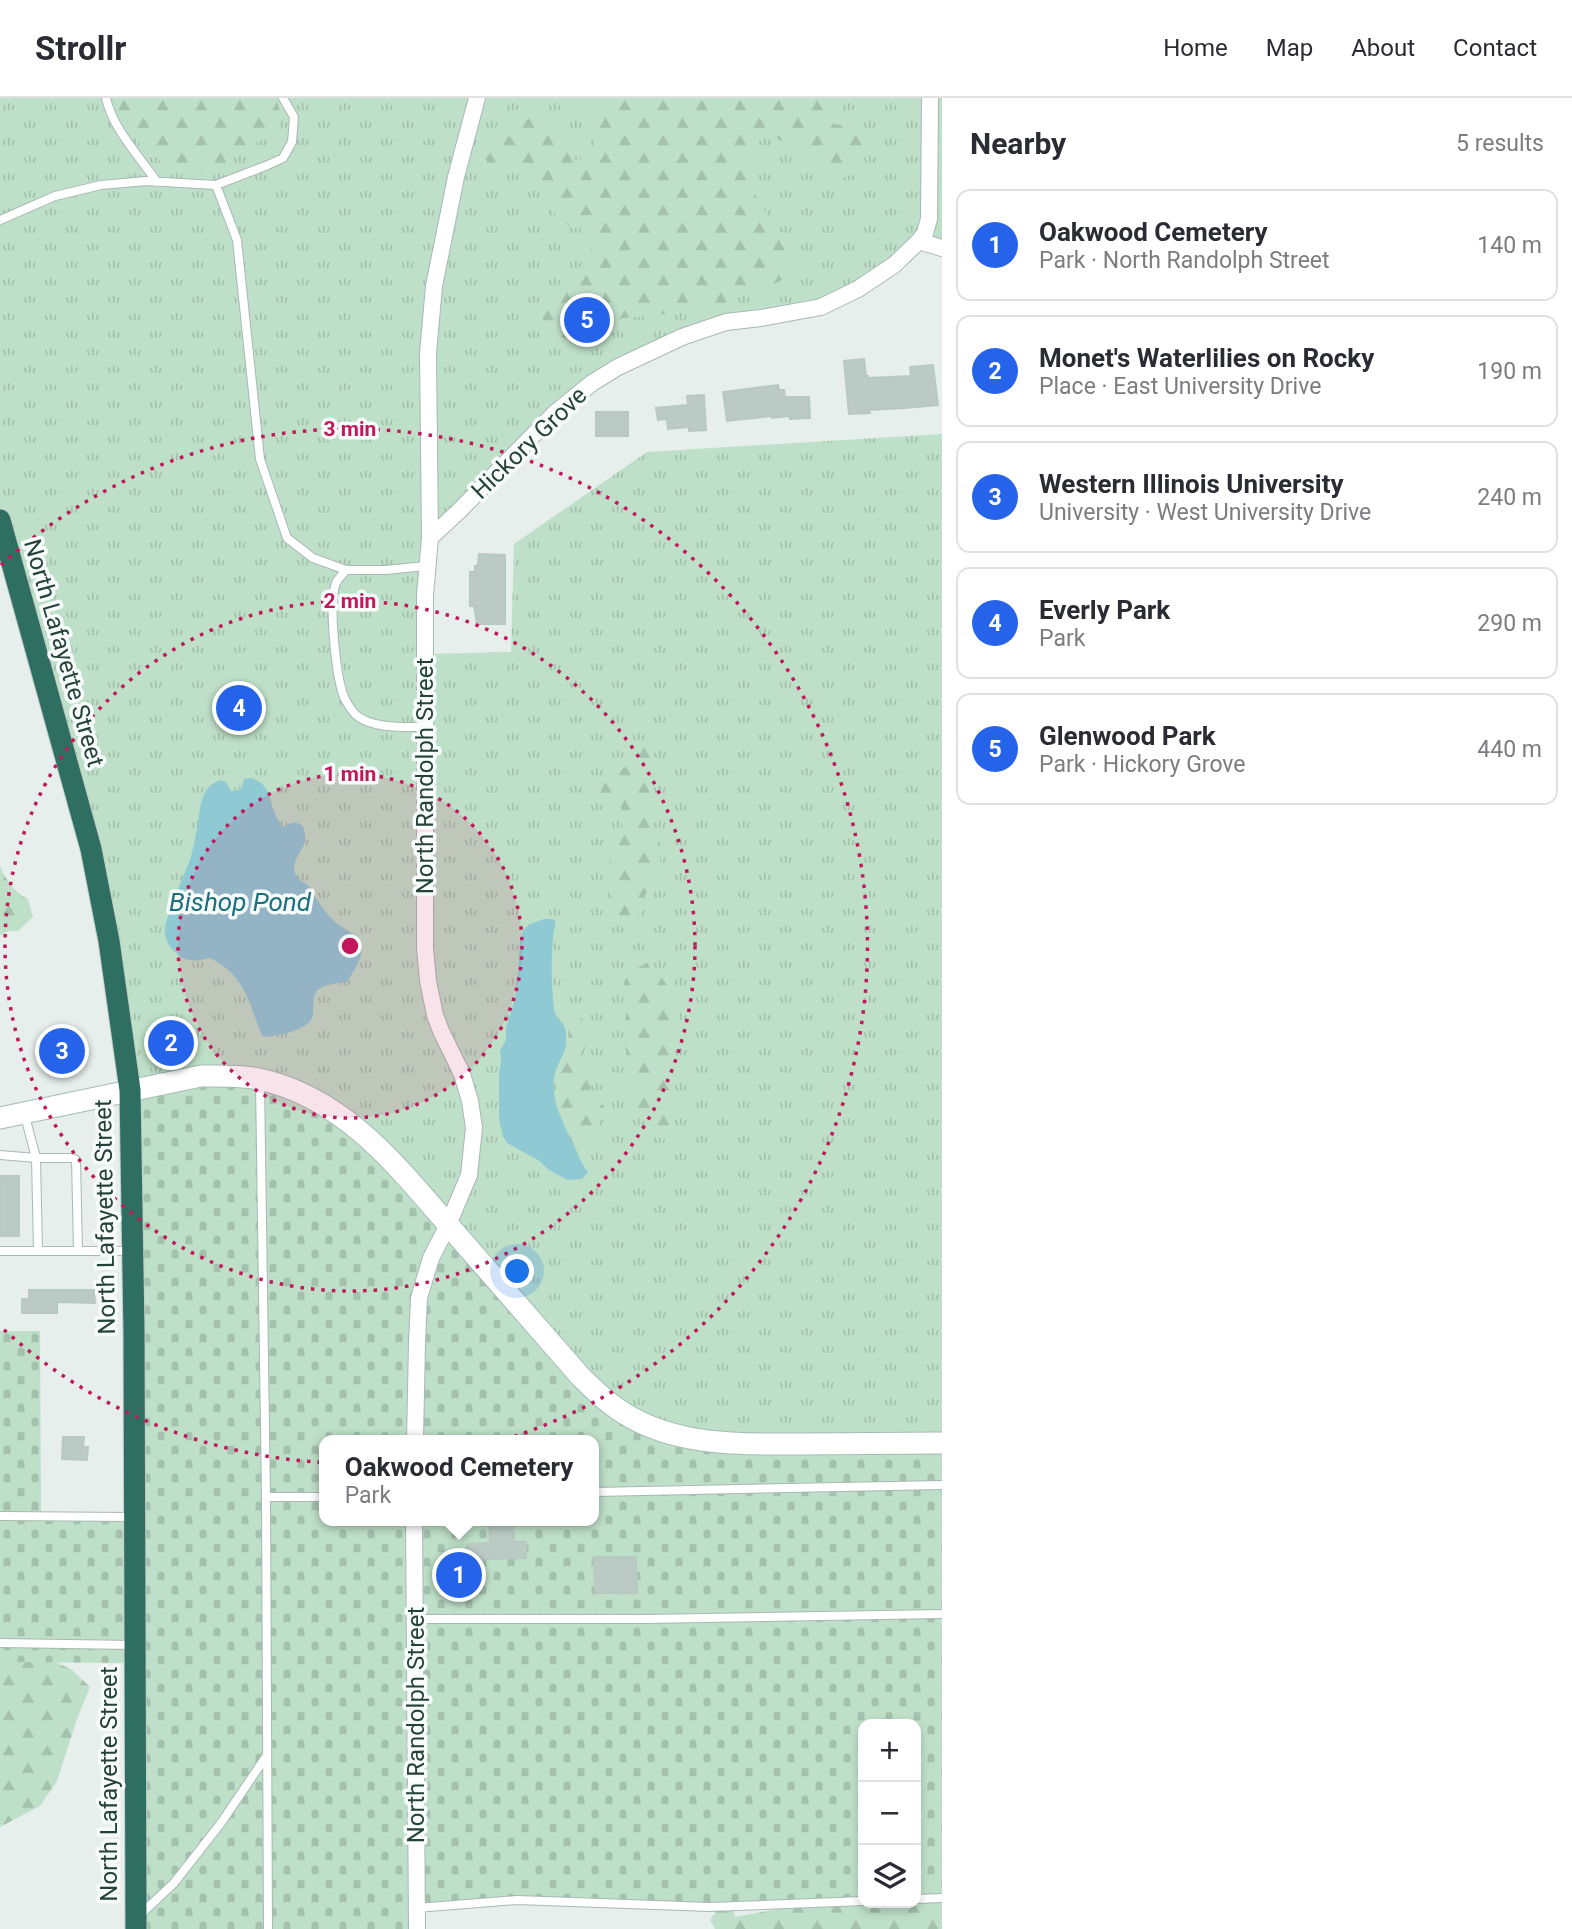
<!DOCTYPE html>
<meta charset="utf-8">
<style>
:root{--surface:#fff;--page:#f7f7f7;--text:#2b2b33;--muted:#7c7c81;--line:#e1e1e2;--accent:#2563eb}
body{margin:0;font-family:Roboto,sans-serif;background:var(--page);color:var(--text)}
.controls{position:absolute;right:21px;bottom:21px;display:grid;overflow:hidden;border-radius:14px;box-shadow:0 4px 10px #0003}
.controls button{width:63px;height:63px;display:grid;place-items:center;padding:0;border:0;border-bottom:2px solid var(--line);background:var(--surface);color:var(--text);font:35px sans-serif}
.you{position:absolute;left:518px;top:1174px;width:24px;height:24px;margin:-18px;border:5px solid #fff;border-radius:50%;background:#1a73e8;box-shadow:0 0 0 10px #1a73e833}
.badge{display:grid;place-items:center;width:46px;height:46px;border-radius:50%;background:var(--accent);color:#fff;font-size:23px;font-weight:700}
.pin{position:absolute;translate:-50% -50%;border:4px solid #fff;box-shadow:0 2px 7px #0006}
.popup{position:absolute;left:319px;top:1337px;width:280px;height:91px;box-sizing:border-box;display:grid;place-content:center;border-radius:14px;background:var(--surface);filter:drop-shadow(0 2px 5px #0005);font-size:23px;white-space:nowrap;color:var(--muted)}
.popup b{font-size:26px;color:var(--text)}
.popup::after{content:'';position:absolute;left:50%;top:100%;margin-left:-14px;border:14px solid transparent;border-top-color:var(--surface)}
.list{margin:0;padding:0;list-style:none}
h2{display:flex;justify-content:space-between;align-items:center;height:91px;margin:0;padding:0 28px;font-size:30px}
h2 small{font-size:23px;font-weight:400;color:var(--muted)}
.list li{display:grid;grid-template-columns:46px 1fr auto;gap:21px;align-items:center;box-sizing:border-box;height:112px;margin:0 14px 14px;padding:0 14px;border:2px solid var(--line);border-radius:14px}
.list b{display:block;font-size:26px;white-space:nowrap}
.list p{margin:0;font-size:23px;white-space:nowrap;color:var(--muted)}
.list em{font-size:23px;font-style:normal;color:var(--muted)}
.icon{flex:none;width:38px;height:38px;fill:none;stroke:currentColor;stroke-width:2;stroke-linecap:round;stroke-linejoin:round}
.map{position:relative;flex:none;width:942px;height:1831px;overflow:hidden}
header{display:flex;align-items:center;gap:42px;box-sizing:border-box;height:98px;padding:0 35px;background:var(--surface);border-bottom:2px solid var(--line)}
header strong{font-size:33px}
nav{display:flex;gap:38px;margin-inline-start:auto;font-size:24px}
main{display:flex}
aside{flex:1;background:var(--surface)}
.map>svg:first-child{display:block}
</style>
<header>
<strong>Strollr</strong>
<nav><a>Home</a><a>Map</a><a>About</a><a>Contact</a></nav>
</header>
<main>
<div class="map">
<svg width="942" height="1831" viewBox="0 0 942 1831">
<defs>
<pattern id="grass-tufts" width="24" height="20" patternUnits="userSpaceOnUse" patternTransform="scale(1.75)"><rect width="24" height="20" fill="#bfe0c8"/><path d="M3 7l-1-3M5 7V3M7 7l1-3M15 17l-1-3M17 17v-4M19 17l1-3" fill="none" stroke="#a4c1ad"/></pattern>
<pattern id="forest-firs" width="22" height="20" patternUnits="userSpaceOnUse" patternTransform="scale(1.75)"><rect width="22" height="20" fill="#bfe0c8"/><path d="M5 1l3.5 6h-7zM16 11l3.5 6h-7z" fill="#a4c1ad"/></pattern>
<pattern id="cemetery-stones" width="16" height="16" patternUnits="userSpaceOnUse" patternTransform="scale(1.75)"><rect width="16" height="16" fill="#bfe0c8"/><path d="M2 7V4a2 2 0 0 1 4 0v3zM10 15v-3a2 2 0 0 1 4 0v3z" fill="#a4c1ad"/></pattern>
</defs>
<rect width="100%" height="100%" fill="#e6efeb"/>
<path fill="url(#grass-tufts)" d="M0 0H942V150L919 144 821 209 726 224 592 285 430 440 426 556 511 554 514 446 647 354 942 336V1343L681 1339 130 992 120 914 0 419Z"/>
<path fill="url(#forest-firs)" d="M111 0H276L281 18 279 36C266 41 251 45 240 53 230 60 224 67 213 71 166 85 126 38 111 0Z
M559 0H815L834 26 860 30 872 39 869 51 853 64 851 77 837 82H828L824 74 810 65 797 48 781 43 771 36 758 37C751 53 744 77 754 94 757 101 762 106 765 113 767 118 767 124 770 129 783 149 797 145 792 175L780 183 752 197 738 194 723 206 689 209 659 217 623 220 615 223 591 245C585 245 578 246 573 245 561 242 554 229 543 225L542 211 555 191 570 175 586 165 591 152 592 140 583 131 570 129 552 113 536 82 527 73 487 67V51L496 28 512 16C526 23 540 20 551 25 565 32 571 49 576 63 578 62 586 59 587 58 600 47 594 19 590 5L584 1 568 5 559 4Z
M641 646 649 649C653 675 648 700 648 727L660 739V771L645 797 646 809 638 817 617 819 610 807 607 790V780L610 767 608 750 623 736 621 706 601 703C598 684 611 678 625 669L630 654Z
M0 769C7 783 14 794 28 801L33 819 18 833H9L0 837Z
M649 864C660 877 674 893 678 911 681 925 673 935 672 949 671 962 675 974 675 987 675 1005 674 1025 669 1042 636 1042 628 970 625 945 624 934 626 923 626 912 626 904 622 892 624 885 627 873 639 869 649 864Z
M567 911 582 919 588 942 582 959 589 964 595 978 586 1005 604 1007 603 1017 584 1047 575 1046 572 1039 576 1019 572 1009 564 1013 558 1008 556 980 560 966 569 950 568 930 559 921V914Z
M29 1553 71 1571 90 1589 77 1621 57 1683 40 1708 0 1729V1554Z
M942 1800V1831H715L710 1822 720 1808 734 1812 735 1819 778 1811 870 1805H916Z"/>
<path fill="url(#cemetery-stones)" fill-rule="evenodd" d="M229 978 336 1015 580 1278 664 1333 942 1344V1800L916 1801V1626H863V1803L710 1809 516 1802 417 1810V1831H136L135 1565 0 1564V1233H40L41 1417 134 1418 130 992ZM324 1342H594V1423H324Z"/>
<path fill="#8ec9d4" d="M251 680C269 685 269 699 274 713 276 719 280 725 284 729 291 724 296 723 303 728 304 732 306 740 305 744 302 754 291 763 295 775 298 783 305 784 310 789 312 792 313 796 315 799 321 807 327 817 335 824 351 837 370 838 358 865 355 872 351 876 348 884 339 885 322 886 316 894 312 901 314 910 313 917 311 932 277 938 264 939L261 936C249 903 244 877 210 860 196 863 187 865 176 855 156 837 168 822 174 801 178 790 183 778 188 767 192 758 194 745 196 736 201 716 197 689 221 682L226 684 231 693 241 692 244 681Z
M544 821H553L556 824C550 840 551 899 555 915 557 922 562 923 564 928 566 931 566 935 566 939 568 955 556 965 554 980 551 1002 562 1023 571 1041 578 1053 579 1064 588 1074L582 1081 568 1082 549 1072 538 1062 507 1045 503 1038 499 1021V976L501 963 500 953 506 942V930L515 901 518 877 520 843 523 832 530 826Z"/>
<path fill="#bbcac4" stroke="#b8c9c2" stroke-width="2" d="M864 261 866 278H868V280L911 278 910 269 933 267 938 307 905 310 869 312 870 315 849 316 844 263Z
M778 287 779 292H784L785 299H809L810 320 790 321 789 318 772 320V318L727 323 723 294Z
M704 297 706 332 689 333V329L668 331 667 321 658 322 656 310 688 307 687 298Z
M596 314H628V338H596Z
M479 456 505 457V526H477L474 508H470V474H475V468L478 467Z
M0 1078H19V1138H0Z
M29 1192H94L95 1205 57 1204V1215H22V1201H29Z
M63 1339H84L83 1349H88L87 1362 62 1361Z
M489 1423H512L514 1444H526V1460L468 1462V1446L490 1445Z
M594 1459H636L637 1495H595Z
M468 1467V1484H451V1468Z"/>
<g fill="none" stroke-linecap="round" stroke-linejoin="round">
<g stroke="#a8b8b2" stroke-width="10">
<path id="lane" d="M106 0C113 31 139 58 157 84
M216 87 237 142 260 361 287 440 313 460 346 472H385L426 468
M0 122 55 98 101 87 146 83 216 87 268 67 283 60 292 44 294 19 283 0
M346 472C343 476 338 481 336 485 328 504 336 579 344 599 346 604 352 613 356 617 372 631 405 629 425 629
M260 984 266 1399 268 1831
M25 1018 36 1060H72L76 1062 78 1153
M0 1057 36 1060 38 1153
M0 1153H130
M594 1394 942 1387
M266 1399H324
M0 1418 134 1419
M415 1521H645L942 1516
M0 1545 134 1547
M916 1801 942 1800
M417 1810 517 1802 710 1809 863 1803
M141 1816 174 1785 221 1725 265 1660"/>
</g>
<g stroke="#a8b8b2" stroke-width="18">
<path id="street" d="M919 143 942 150
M430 440 459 413 555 315 592 285 618 269 682 239 726 224 761 220 821 209 858 191 894 167 919 143 925 135 929 121 930 0
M415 1342 417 1245 419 1200 431 1160 448 1127 469 1077 474 1030 470 1003 462 976 441 933 435 917 428 883 425 850V497L430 440 428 255 434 188 456 79 477 0
M414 1423 417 1831"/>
</g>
<g stroke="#a4bbb3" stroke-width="23">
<path id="secondary" d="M0 1020 201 978C220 978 240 977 259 981 347 1000 401 1073 457 1137 498 1184 539 1231 580 1278 590 1288 600 1298 612 1307 667 1349 737 1346 802 1346 849 1346 895 1345 942 1345"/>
</g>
<g stroke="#c2cac8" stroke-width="23">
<path id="highway" d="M0 422 91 751 109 843 130 992 134 1234 136 1831"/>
</g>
<use href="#lane" stroke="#fff" stroke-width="8"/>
<use href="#street" stroke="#fff" stroke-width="16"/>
<use href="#secondary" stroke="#fff" stroke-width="21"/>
<use href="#highway" stroke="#2f6f62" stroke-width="21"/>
</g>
<circle cx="350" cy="848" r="172" fill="#c2185b" fill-opacity=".12"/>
<g fill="none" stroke="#c2185b" stroke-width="3.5" stroke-dasharray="3.5 7">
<circle cx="350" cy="848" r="172"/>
<circle cx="350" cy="848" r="345"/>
<path d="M1 467A517 517 0 1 1 1 1229"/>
</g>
<g text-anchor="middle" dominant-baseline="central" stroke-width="7" stroke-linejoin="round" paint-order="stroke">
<g font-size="24" fill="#24423a" stroke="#f7fbf9">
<text transform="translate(529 345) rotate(-44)">Hickory Grove</text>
<text transform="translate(64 555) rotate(74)">North Lafayette Street</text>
<text transform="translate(425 678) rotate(-90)">North Randolph Street</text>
<text transform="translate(105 1119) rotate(-91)">North Lafayette Street</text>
<text transform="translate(416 1627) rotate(-90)">North Randolph Street</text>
<text transform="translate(109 1686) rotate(-90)">North Lafayette Street</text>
</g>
<g font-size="26" font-style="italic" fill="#1c6f80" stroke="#f7fbf9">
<text x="240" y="804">Bishop Pond</text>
</g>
</g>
<circle cx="350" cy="848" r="10" fill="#c2185b" stroke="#f7fbf9" stroke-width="3.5"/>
<g font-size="21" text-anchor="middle" font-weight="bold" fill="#c2185b" stroke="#f7fbf9" stroke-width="7" stroke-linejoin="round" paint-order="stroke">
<text x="350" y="338">3 min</text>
<text x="350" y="510">2 min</text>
<text x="350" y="683">1 min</text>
</g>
</svg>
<div class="controls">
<button>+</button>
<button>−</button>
<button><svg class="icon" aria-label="layers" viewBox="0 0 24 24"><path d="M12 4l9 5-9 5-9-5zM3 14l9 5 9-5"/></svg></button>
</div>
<div class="you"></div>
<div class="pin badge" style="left:459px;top:1477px">1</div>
<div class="popup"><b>Oakwood Cemetery</b>Park</div>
<div class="pin badge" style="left:171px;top:945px">2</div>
<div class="pin badge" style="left:62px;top:953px">3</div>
<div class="pin badge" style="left:239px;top:610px">4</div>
<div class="pin badge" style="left:587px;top:222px">5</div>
</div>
<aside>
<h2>Nearby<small>5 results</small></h2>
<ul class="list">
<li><span class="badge">1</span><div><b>Oakwood Cemetery</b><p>Park · North Randolph Street</p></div><em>140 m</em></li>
<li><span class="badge">2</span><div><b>Monet's Waterlilies on Rocky</b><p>Place · East University Drive</p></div><em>190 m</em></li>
<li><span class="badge">3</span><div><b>Western Illinois University</b><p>University · West University Drive</p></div><em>240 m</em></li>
<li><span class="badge">4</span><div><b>Everly Park</b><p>Park</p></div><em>290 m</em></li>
<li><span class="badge">5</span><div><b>Glenwood Park</b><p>Park · Hickory Grove</p></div><em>440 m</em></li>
</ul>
</aside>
</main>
